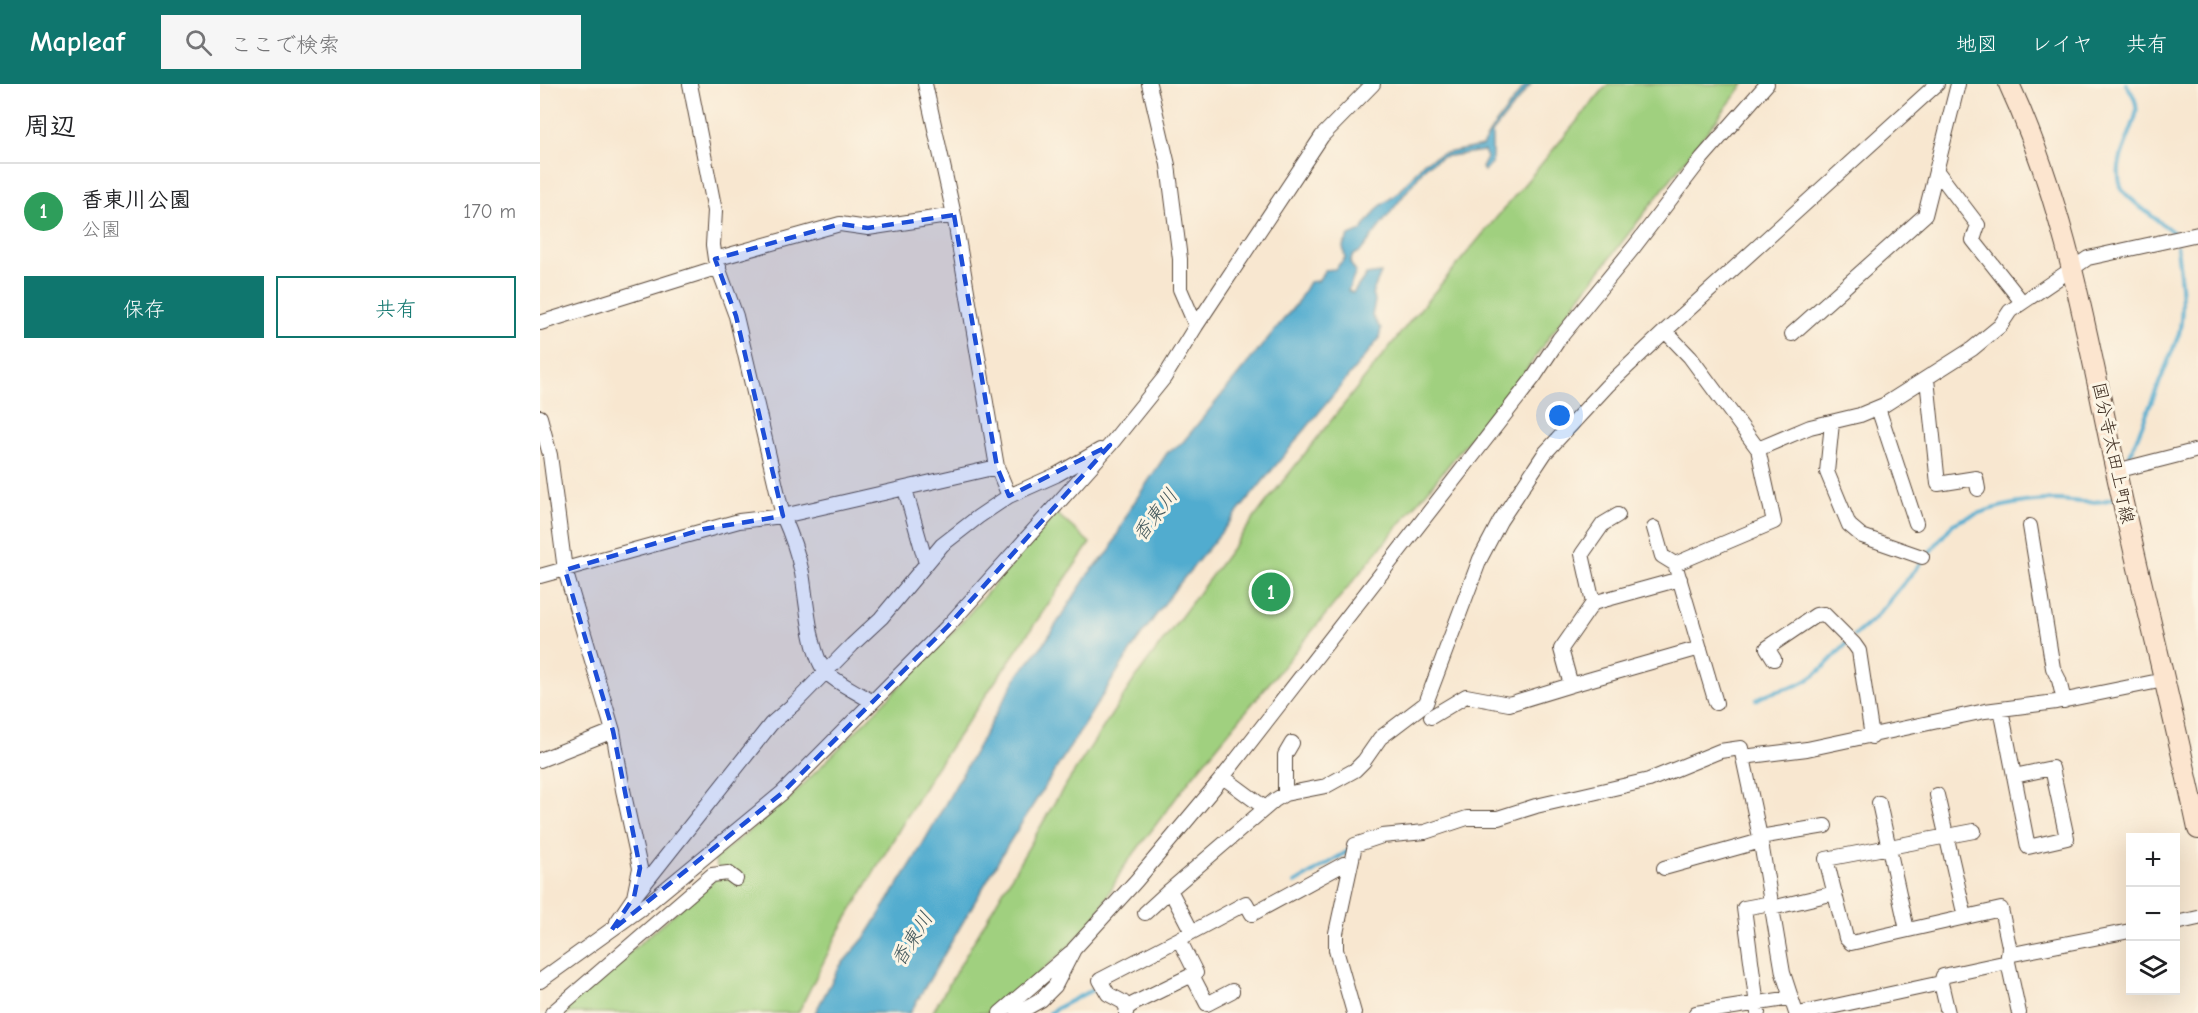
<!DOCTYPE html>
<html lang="ja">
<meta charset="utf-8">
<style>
:root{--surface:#fff;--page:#f6f6f6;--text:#202124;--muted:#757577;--line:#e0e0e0;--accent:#0f766e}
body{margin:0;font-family:"Comic Neue","Klee One",sans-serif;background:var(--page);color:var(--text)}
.controls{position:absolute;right:18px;bottom:18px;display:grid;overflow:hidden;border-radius:0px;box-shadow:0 6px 24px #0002}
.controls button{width:54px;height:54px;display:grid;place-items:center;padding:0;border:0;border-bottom:2px solid var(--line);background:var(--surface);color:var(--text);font:30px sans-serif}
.you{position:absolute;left:1020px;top:332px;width:21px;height:21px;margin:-15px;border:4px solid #fff;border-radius:50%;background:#1a73e8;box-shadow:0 0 0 9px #1a73e833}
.badge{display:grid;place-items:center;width:39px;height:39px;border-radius:50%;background:var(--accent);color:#fff;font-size:20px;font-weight:700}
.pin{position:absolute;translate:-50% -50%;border:3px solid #fff;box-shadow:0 2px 6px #0006}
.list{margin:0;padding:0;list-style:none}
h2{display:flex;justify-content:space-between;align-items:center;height:78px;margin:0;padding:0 24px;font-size:26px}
h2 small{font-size:20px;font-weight:400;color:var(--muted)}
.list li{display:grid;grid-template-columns:39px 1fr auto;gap:18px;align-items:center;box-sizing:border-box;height:96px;padding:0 24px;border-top:2px solid var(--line)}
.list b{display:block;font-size:22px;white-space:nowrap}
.list p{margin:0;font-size:20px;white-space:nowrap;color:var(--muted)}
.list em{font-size:20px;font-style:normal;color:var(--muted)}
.actions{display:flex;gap:12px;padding:18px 24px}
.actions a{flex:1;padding:14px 0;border:2px solid var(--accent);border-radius:0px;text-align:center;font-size:21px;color:var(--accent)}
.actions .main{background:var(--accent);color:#fff}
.icon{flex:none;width:33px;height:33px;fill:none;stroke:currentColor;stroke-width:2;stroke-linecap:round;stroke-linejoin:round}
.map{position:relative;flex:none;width:1658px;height:929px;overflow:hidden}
header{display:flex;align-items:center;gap:36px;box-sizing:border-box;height:84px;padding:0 30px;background:var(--accent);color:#fff}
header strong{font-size:28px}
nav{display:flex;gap:33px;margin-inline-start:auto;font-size:21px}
.search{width:420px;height:54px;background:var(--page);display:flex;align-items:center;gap:15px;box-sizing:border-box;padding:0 21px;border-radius:0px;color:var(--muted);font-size:22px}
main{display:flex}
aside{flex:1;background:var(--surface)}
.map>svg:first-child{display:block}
</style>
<header>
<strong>Mapleaf</strong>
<div class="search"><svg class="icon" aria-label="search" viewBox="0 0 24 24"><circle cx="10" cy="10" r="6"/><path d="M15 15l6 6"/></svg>ここで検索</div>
<nav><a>地図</a><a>レイヤ</a><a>共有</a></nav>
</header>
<main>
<aside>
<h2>周辺<small></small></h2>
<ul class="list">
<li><span class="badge" style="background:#2e9e5b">1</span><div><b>香東川公園</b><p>公園</p></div><em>170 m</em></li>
</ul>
<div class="actions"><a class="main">保存</a><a>共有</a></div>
</aside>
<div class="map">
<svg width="1658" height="929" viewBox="0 0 1658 929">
<rect width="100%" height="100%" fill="#fcf5e5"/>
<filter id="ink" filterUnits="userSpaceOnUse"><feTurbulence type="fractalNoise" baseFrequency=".0167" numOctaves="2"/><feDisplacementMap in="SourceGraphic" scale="12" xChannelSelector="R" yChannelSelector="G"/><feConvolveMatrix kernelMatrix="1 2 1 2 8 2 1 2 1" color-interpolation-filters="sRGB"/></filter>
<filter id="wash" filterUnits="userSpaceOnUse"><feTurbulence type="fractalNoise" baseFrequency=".008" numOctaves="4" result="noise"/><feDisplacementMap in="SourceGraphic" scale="24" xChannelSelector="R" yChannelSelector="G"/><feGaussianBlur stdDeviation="1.35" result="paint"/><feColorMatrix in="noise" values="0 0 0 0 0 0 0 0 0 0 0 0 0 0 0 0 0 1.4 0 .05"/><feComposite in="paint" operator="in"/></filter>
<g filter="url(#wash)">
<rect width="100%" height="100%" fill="#f8e7d0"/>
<path fill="#a0d07f" stroke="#6e7d4e" stroke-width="1.5" d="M1068 0H1204L1012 249 985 288 652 693 583 784 557 831 525 867 451 929H392L516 716 594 596 724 421 871 236Z
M516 429 550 459 392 690 297 851 258 929H19L180 790 174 775 250 714 413 548Z"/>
<path fill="#51accf" stroke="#466b76" stroke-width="1.5" d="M986 0H991L952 49V79L944 87 942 84 947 74 944 67 902 73 886 82 821 167 813 171 810 179 816 188 808 207 813 209 826 191 841 189 832 210 835 217 832 232 841 245 839 255 635 505 595 560 469 759 370 929H275L300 882 326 852 373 777 478 591 505 558 549 489 569 468 589 426 627 369 643 358 757 219 769 198 778 197 785 186 795 185 805 174 803 162 809 152 821 147 838 124 860 107 884 78 901 70 942 62 952 45Z"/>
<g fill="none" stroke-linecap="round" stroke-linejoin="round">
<path stroke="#51accf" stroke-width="4" d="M1586 0C1592 8 1598 20 1596 30 1591 53 1572 78 1581 103 1585 114 1623 140 1634 149
M1590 371 1639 250C1645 221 1640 191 1637 163
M1315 551 1335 534 1413 440C1443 425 1480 416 1514 416 1536 416 1552 422 1574 414
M1216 616C1230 606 1245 606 1260 600 1278 592 1292 574 1306 560
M755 799 810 766
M510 929 517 924 560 902"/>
</g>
</g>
<g filter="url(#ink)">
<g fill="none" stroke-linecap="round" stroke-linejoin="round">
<g stroke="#574639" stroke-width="16">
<path id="street" d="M150 0 175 127 173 161 175 175 196 232 243 432C251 450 258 470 262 489 266 511 270 572 286 588 298 600 318 608 332 618
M385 0 414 131 457 383 469 412
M609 0 628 81 640 175V205L656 242
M1396 86 1438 141 1433 156 1482 218
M175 175 300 140 328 144 414 131
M0 239 179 183
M1125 247 1150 273 1218 365 1234 438 1135 480 1176 619
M1252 250 1385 131 1418 0
M1387 295 1398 400 1436 394 1438 405
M1338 324 1376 439
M0 333 10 371 25 486 73 647 83 706 100 784 94 813 77 838
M1292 339 1287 388 1309 441 1322 452 1382 473
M1218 365 1270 343 1320 331 1344 321 1432 265 1460 242 1470 227 1548 174 1658 150
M1576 387 1658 366
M367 412 386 479
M1490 442 1513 584 1519 596 1524 617
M1114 444 1122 472 1135 480
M0 492 199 437 243 432 457 383
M1140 495 1053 519 1021 565 1031 601 1160 564
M1053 519 1042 470 1063 440 1078 431
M1234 575 1227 564 1276 531 1284 530 1314 560 1319 567 1332 653
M1461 625 1488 763 1527 754 1512 684 1474 692
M891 633 926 612 969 620 1031 601
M1203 673 1267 665 1445 627 1516 618 1624 596
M0 676 73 647
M683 693 994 293 1019 255 1094 163 1162 74 1227 0
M745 710V671L752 659
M1397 711 1425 833
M1339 719 1367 846
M1434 747 1286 775 1306 854 1311 859 1461 825 1469 862 1468 878 1479 929
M1220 753 1285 742
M1124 784 1221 757
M94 813 231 640 254 620 312 561 341 534 402 461 438 433 469 412 516 391 560 366
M1232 824 1295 809
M605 829 630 806 735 716 745 710 786 702 815 686 824 677 840 654 886 619 940 475 960 437 1005 369 1067 302 1125 247 1397 0
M1636 839 1658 834
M652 848 706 819 712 830 804 780 811 779
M1468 871 1590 847
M652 891 667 920 692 907
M0 897 110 818 242 709 408 542 570 361 624 294 656 242 782 52 833 0
M1401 899 1408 929
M587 924 583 918 568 910 560 896 639 855
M12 929 172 791 188 789 196 795
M460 929 530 869
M478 929 501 916 515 902 534 865 596 797 683 693 725 724
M586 929 587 924 593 920 656 889 639 855 652 848 630 806
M814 929 796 866V849L815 761 842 752 885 748 927 734H958L996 722 1109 696 1180 667 1201 664 1220 753 1243 889 1256 929
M1156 929 1251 914
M1218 929 1204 824 1231 819
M1263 929 1401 899 1403 892 1468 878"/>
</g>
<g stroke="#574639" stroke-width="22">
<path id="secondary" d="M1469 0C1527 125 1548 258 1577 392 1603 510 1633 626 1658 745"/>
</g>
<use href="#street" stroke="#fff" stroke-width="14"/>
<use href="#secondary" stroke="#fce5cf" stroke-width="20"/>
</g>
</g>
<path fill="#1d4ed8" fill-opacity="0.2" stroke="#1d4ed8" stroke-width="4.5" stroke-dasharray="12 8" stroke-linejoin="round" d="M414 131 457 383 469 412 570 361 408 542 242 709 71 847 94 813 100 784 73 647 25 486 164 445 243 432 196 232 175 175 300 140 328 144Z"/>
<g text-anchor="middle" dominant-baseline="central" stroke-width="6" stroke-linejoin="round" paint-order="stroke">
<g font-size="18" fill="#3b2a1e" stroke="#fcf5e5">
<text transform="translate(1573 369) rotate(78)">国分寺太田上町線</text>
</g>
<g font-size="20" font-style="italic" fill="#43585c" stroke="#fcf5e5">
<text transform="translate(615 431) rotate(-52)">香東川</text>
<text transform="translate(372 855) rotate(-58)">香東川</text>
</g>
</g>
</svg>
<div class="controls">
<button>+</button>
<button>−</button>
<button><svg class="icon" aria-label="layers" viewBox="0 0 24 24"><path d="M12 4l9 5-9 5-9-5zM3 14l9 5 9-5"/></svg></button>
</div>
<div class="you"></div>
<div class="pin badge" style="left:731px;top:508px;background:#2e9e5b">1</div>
</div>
</main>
